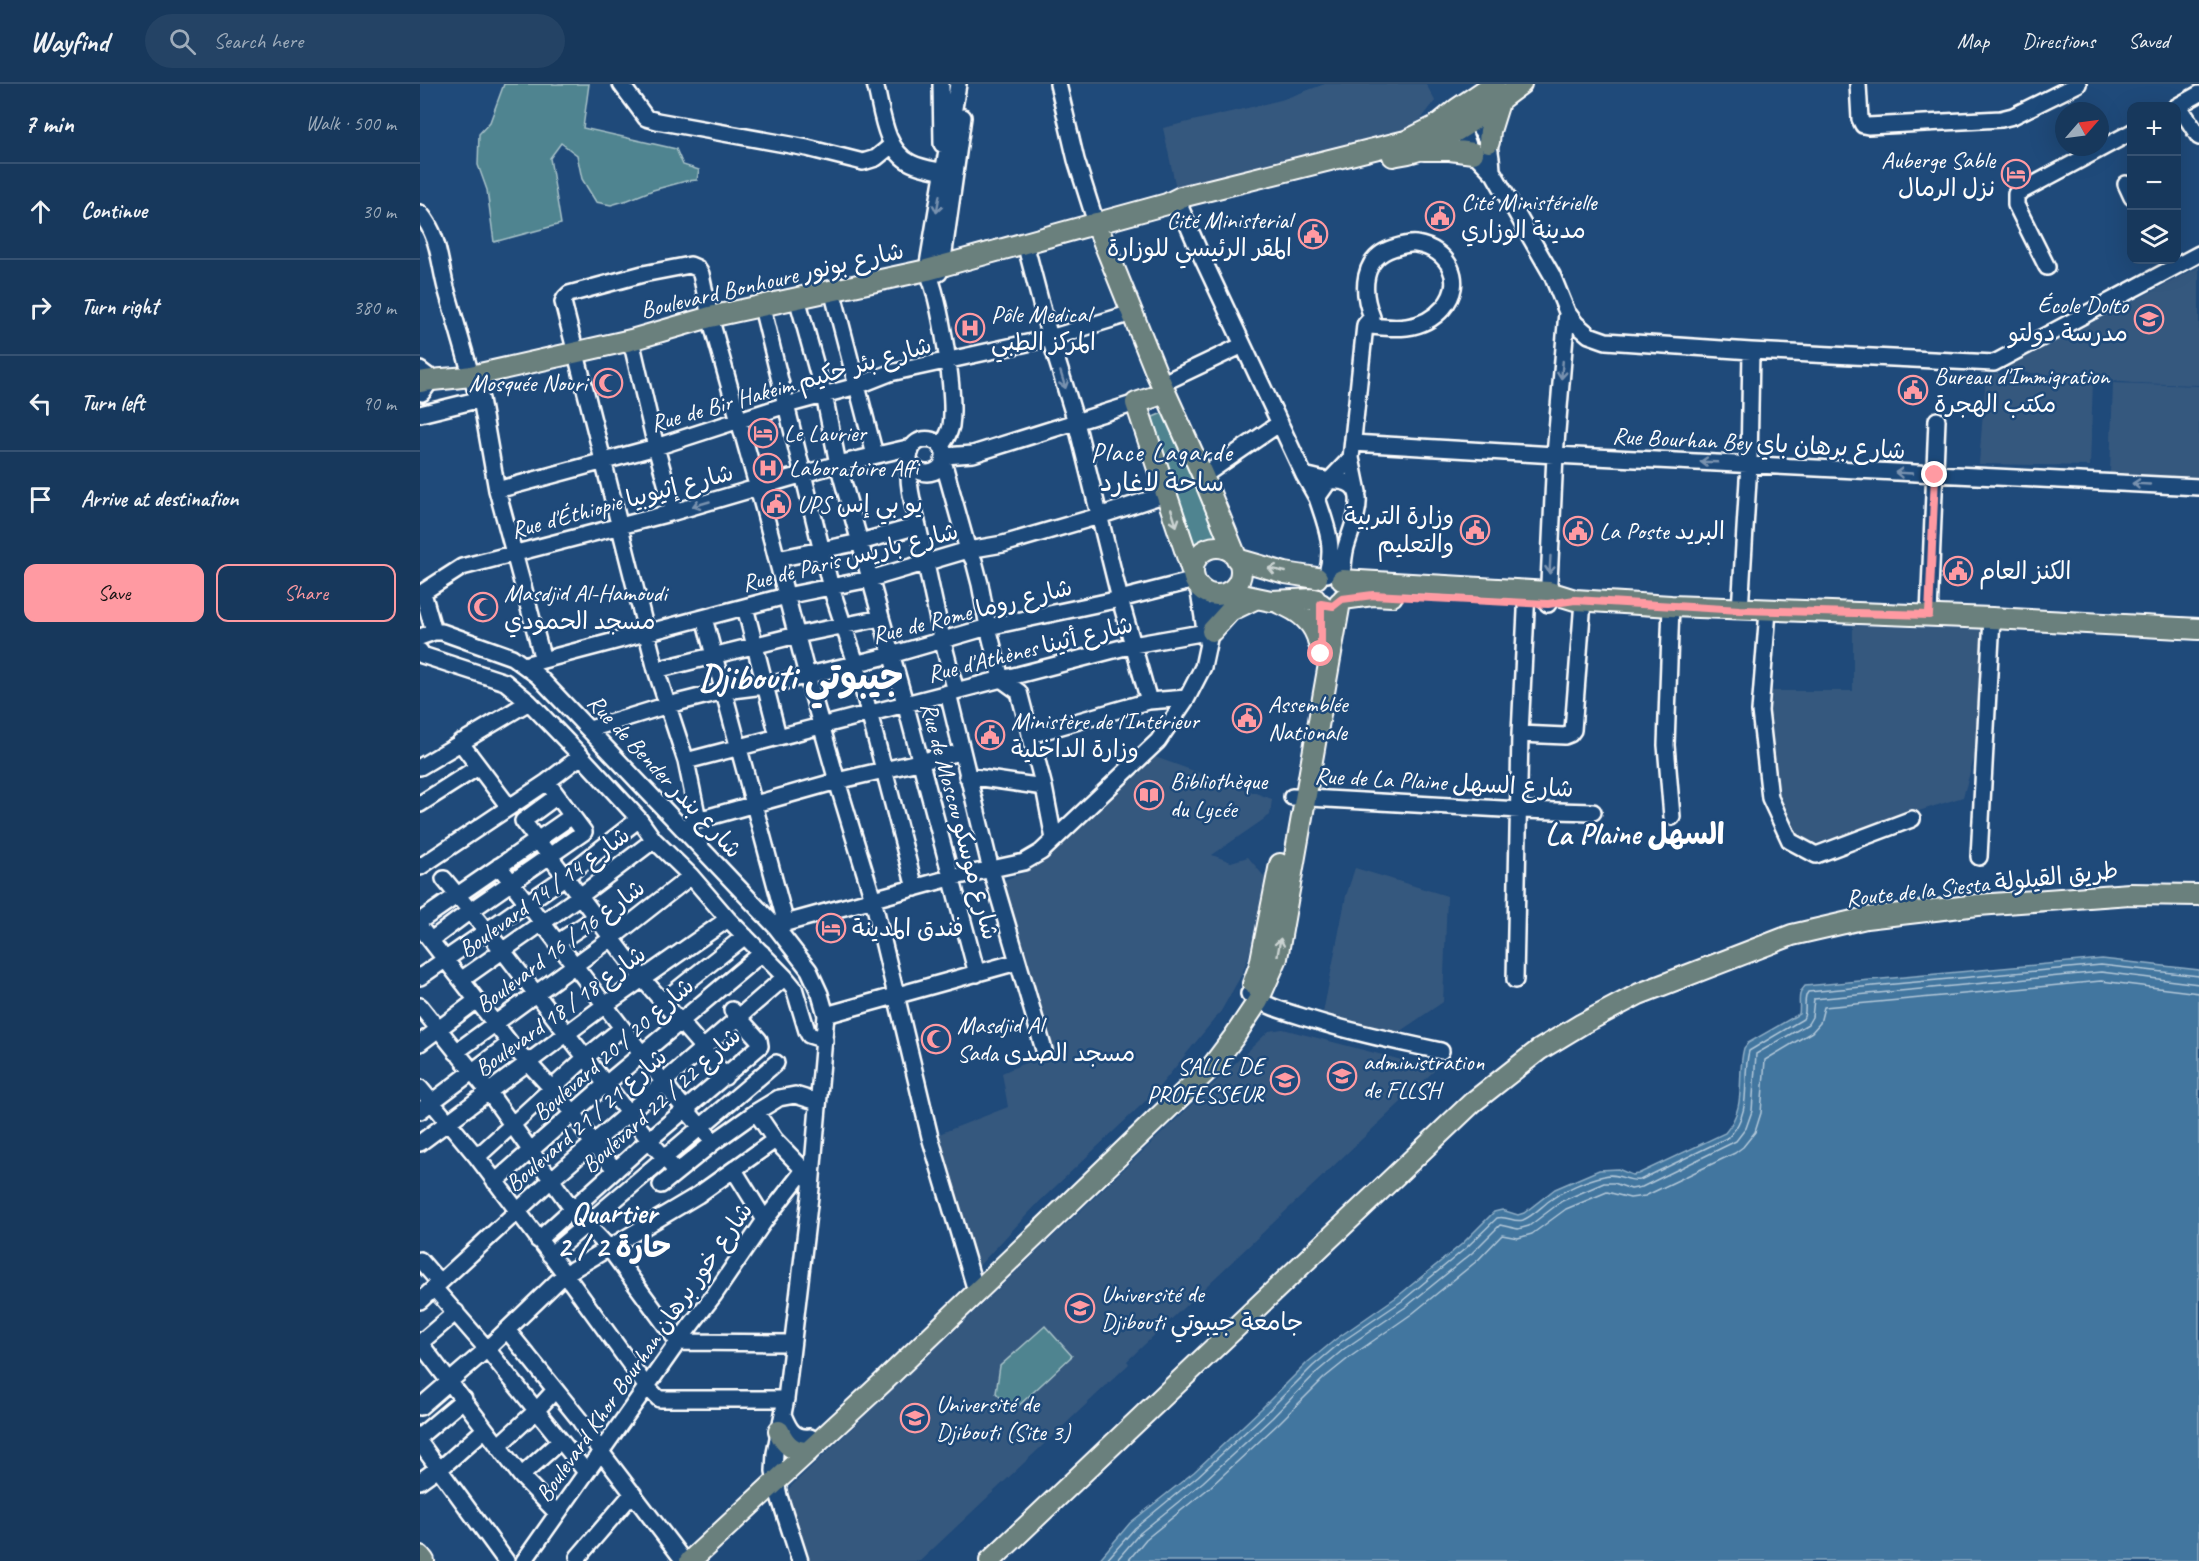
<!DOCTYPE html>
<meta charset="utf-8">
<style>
:root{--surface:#17385c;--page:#244365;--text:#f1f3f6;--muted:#9eacbb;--line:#365272;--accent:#ff9aa2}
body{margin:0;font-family:Caveat,"Playpen Sans Arabic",sans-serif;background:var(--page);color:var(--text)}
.controls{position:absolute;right:18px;top:18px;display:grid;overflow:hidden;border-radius:12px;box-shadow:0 6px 24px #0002}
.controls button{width:54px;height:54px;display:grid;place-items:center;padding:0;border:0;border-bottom:2px solid var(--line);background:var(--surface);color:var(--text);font:30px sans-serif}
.compass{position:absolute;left:1635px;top:18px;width:54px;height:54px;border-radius:50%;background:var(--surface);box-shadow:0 6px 24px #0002;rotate:62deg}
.stop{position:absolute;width:18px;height:18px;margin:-14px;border:4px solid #ff9aa2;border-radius:50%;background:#fff}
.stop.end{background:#ff9aa2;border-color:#fff;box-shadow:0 2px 6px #0008}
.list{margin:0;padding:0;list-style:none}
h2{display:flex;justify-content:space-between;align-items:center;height:78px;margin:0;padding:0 24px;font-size:26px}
h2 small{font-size:20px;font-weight:400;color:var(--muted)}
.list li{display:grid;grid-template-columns:39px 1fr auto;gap:18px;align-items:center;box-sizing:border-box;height:96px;padding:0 24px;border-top:2px solid var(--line)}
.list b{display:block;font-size:22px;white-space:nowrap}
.list em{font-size:20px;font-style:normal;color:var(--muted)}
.actions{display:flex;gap:12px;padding:18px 24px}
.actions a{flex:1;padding:14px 0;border:2px solid var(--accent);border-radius:12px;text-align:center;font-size:21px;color:var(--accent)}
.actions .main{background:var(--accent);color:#111}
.icon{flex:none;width:33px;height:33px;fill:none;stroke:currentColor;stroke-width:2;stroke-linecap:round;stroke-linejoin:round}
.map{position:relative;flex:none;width:1779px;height:1477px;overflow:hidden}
header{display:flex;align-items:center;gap:36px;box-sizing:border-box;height:84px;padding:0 30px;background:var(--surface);border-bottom:2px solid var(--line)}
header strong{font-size:28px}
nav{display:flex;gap:33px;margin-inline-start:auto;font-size:21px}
.search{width:420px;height:54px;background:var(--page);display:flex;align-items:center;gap:15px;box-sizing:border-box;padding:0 21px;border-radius:33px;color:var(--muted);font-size:22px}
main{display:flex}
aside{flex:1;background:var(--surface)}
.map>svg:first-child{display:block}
</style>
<header>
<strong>Wayfind</strong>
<div class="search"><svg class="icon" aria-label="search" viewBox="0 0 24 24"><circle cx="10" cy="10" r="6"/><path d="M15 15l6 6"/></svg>Search here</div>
<nav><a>Map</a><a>Directions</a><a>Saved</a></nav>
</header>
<main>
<aside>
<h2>7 min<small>Walk · 500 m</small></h2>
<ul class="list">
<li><svg class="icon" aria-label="ahead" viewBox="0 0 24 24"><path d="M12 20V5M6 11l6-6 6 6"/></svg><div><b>Continue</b></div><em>30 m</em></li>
<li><svg class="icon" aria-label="right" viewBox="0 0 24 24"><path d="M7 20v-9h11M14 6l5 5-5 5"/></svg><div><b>Turn right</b></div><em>380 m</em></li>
<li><svg class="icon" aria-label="left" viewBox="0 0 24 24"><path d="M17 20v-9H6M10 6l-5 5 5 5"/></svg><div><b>Turn left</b></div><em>90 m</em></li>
<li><svg class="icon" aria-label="arrive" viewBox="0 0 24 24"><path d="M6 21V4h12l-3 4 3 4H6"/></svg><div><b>Arrive at destination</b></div></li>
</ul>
<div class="actions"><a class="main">Save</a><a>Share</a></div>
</aside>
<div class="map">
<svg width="1779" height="1477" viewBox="0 0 1779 1477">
<rect width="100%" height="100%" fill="#1f4a7a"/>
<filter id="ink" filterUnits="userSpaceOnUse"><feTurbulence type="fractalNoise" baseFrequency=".0167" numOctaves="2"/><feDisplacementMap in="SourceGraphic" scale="12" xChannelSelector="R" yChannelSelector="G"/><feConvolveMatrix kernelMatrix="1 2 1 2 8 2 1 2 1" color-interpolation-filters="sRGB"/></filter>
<g filter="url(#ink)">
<path fill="#36587e" d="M905 0H1006L1015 17 1002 34 974 57 872 80 816 89 756 104 743 44 861 16Z
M1779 183V301L1713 299 1581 286Z
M1566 289 1673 297 1670 382 1559 380Z
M1693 299 1779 302V395L1690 389Z
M1433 541 1567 546 1557 664 1543 713 1385 763 1355 715 1348 651 1352 607H1433Z
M735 673 852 715 850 731 792 771 811 778 828 773 846 795 834 857 822 890 801 927 735 1008 619 1118 552 1189 519 1050 588 1023 582 989 630 968 581 797 604 789 620 780Z
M935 784 1027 812 1023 918 973 952 902 934 926 812Z
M863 945 1016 985 707 1277 709 1280 500 1477H388L364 1409 849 947Z"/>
<path fill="#508490" stroke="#a8c2c8" stroke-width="1.5" d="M84 0H169L163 44 256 65 263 81 279 86 277 96 266 97 233 106 208 116 191 121 176 118 162 95 157 71 141 59 130 74 141 140 74 158 67 106 58 81 59 50 70 38Z
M745 328 803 453 785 456 772 466 728 335Z
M625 1242 652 1272 593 1327 576 1309 580 1282Z"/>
<path fill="#42769f" stroke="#8eadc5" stroke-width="1.5" d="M1682 875 1779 886V1477H678L710 1439 774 1388 842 1324 888 1278 916 1255 978 1212 1042 1160 1074 1128 1082 1126 1098 1131 1104 1129 1135 1105 1179 1086 1198 1085 1212 1091 1218 1090 1305 1049C1328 1022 1316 994 1324 964L1328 959 1379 930C1381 919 1376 911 1385 902Z"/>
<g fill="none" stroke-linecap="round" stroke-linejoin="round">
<path stroke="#b3c8d9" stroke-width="1.5" d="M686 1477 715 1444 778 1392 847 1328 893 1282 920 1259 982 1217 1046 1164 1077 1134C1086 1131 1094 1139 1103 1136 1113 1132 1121 1123 1129 1117 1144 1106 1166 1096 1184 1092 1197 1088 1207 1098 1220 1096L1309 1053C1334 1025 1321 998 1329 967L1383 935C1388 926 1382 916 1388 908L1681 881 1779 892
M696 1477 720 1449 783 1398 852 1334 898 1287 924 1265 987 1222 1052 1169 1080 1141 1098 1145 1109 1142 1142 1117 1184 1099H1194L1211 1105 1222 1103 1316 1057 1326 1044 1332 1027 1336 970 1388 940 1392 933 1394 915 1681 888 1779 900
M708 1477 726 1455 789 1404 858 1340 904 1294 930 1273 993 1229 1058 1176 1082 1151 1098 1154 1112 1150 1146 1125 1187 1108 1210 1114 1225 1112 1315 1069 1323 1063 1335 1048 1341 1029 1345 976 1392 948 1400 939 1404 923 1681 897 1779 909"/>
<g stroke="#fff" stroke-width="20">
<path id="minor" d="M201 0 226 34 237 37 387 64 443 78 456 74 472 61
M455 0C462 25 464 66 491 79 503 85 518 86 532 90
M521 0 522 60
M638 0 656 76 676 139
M1438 0 1440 35 1443 41 1448 42 1581 35 1593 32 1658 0
M1759 22 1779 53
M1756 23 1779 10
M1044 30C1066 44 1071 61 1072 86
M1039 35 1049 64 1074 90 1132 191 1147 228 1156 240 1169 251 1186 257 1331 267 1574 279 1779 170
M1706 100 1712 113
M761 113V125L780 169 884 391
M0 129C19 151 19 177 26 204 36 239 46 273 56 308L61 315 77 406 123 576
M605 159 630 254 656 338 700 515 729 617
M1627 183 1596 121V110L1712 48
M519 189 522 182 543 33
M412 206 455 371
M377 214 404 311 418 380 485 619 557 890
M342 223 411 504 436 579 495 804
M211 256 236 363 254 428
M0 286 12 295 2 309 0 308
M741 300 823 261
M0 330 61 315
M933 359 1135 371 1779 403
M520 362C526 356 529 350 531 342 536 310 520 215 507 186L538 0
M524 372 553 370 716 319
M931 374 945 241 952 233C941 206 942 174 973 164 980 162 989 159 996 160 1029 165 1046 198 1023 224 1002 248 973 245 945 241
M523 377 548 466 554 477 560 500 568 543 581 595 599 608 624 703 634 755
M490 378C501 399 531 387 523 366 517 352 496 352 491 366 488 373 488 385 489 393 489 408 494 423 497 438 504 469 510 500 517 531 522 557 529 582 536 607
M783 392 860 339
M77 406 236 363 366 321 437 302 470 289 630 254 712 229
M897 414 884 391 909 397 931 374 938 408
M357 475 440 458 498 442
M907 490C915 461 906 441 897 414L909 397C956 394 934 436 926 463 923 474 923 485 922 496
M778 502 787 558
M3 509 14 548
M0 510 42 483 254 428 418 380 492 363
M1128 520 1135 371 1147 228
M1251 522 1246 661 1252 733
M325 523 358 652
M1320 526 1329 380 1331 267
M1348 527 1340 627 1350 714 1370 757 1396 771 1492 735
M1509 531 1517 336
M284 534 366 840
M0 553 14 548H22L92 573 118 592 355 842 389 886 400 910 406 931 391 1104 366 1315 355 1369 354 1387 359 1412 380 1477
M0 567 2 571 85 598 109 618 161 672 219 735 234 756 271 792 308 835 365 893 374 904 387 947 389 951 405 956
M104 581 366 512 450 495 548 466 583 460 679 432 746 410
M236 586 377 551 461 534
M528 609 571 786 624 966
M170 645 248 621 304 607 344 602 471 571 568 543 700 515 775 496
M1100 650 1145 652 1150 650 1153 646 1163 517
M610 651 729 617 767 614
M40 658 89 723
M266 677 713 561 792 547
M0 683 109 618
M547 692 624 703
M137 712 103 737 222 894 283 964 305 993
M872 713 1100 726 1173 728
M0 720 58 683
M278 735 266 677 236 586 143 218 145 214 149 210 223 190 270 181 277 184 281 190 290 233 344 426 387 591 417 697 453 815 510 1053 556 1207
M271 738 417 697 541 668
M1559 773 1572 534
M79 782 254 1012 294 1058
M0 783 127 698 161 672
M24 795 83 867 229 1056 256 1087
M0 837 152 732
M355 842 530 794 604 778 621 768 738 657 767 614 783 583 796 522 801 511
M0 843 90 959 154 1029 173 1061 196 1086
M11 856 50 827 164 748 127 698
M137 859 176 833
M0 893 146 792 219 735
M41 896 160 812 234 756
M1095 896 1100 650 1107 507
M829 910C848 924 871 929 893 936 935 949 978 958 1021 967
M243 917 325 852
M0 922 68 1007 153 1126 189 1164 258 1258 372 1259
M406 931 597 878
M0 959 57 916
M36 968 192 854 271 792
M0 1004 57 1073 145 1190 226 1302 239 1315H366
M0 1027 90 959
M336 1028 355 1056 384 1086 387 1094
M0 1059 185 921 308 835
M57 1073 165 974 202 944
M314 1086 345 1136
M75 1098 186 1000 342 869
M241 1101 294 1058 336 1028 359 1014 375 1011 398 1018
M118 1156 229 1056 340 962 339 956 312 926
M130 1171 356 979
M0 1176 19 1198
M14 1204 67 1265 166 1388
M0 1217 132 1095 365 893
M87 1246 159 1335 181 1368 264 1477
M0 1259 101 1392 137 1429
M0 1259 36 1228
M0 1323 67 1265 145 1190 278 1111 355 1056
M364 1333C369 1345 374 1355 390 1353
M0 1352 44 1315
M0 1359 86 1477
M78 1362 116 1327 135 1306
M19 1386 65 1345
M101 1392 140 1357
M0 1397 18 1384
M158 1473 213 1409
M104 1477 258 1258 294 1211 345 1136 384 1086"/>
</g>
<g stroke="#fff" stroke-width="24">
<path id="major" d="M1069 58 1070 47 1080 15
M1004 66H1030L1053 69
M973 72C982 70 992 69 1001 65 1038 51 1069 23 1101 0
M676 139 736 288 783 392 817 475 865 489 897 494
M0 298C17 294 34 295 51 292L211 256 290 233 507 186 747 120 761 113 986 57 1016 42 1037 25 1074 0
M745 309 716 319 773 490
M773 487a24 24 0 1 1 48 0a24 24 0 1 1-48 0Z
M922 496 1129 508 1155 516 1251 522 1572 534 1779 545
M808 508 851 517 895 515
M923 515 953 511 972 512
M859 519C878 526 895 538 899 560
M792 547 810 527 835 515
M901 571V520
M833 900 840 881 860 780
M359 1347C365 1361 373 1368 388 1368
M0 1472 4 1477
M270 1477 461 1300 793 981 814 953 838 917 857 874 920 518
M570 1477 1053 1018 1119 966 1162 940 1219 910 1372 851 1446 834 1558 821 1710 810 1779 811"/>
</g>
<use href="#minor" stroke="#1f4a7a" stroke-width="15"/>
<use href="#major" stroke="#6a807d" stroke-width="20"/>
</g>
<defs><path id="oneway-shaft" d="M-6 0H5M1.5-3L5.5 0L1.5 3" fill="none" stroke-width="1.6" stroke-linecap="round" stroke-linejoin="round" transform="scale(1.5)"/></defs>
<g stroke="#7992af">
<use href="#oneway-shaft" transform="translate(518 120) rotate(100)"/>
<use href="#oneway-shaft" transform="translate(1142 286) rotate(95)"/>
<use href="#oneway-shaft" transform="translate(643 296) rotate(73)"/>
<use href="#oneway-shaft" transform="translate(1289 378) rotate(-178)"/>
<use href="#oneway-shaft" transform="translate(1484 389) rotate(-177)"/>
<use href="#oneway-shaft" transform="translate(1721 400) rotate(-177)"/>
<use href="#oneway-shaft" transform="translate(281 420) rotate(164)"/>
<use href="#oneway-shaft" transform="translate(1130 481) rotate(93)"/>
</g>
<g stroke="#cbd3d2">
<use href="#oneway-shaft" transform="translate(754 434) rotate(72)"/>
<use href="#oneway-shaft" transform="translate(857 486) rotate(-167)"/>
<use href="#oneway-shaft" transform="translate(859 863) rotate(-80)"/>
</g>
</g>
<g fill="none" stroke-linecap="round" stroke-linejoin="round" filter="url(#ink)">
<path stroke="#ff9aa2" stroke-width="8" d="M901 570V520L913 522 922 515 953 511 1128 520 1155 516 1320 526 1509 531 1515 391"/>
</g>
<defs>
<g id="hotel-ring" transform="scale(1.5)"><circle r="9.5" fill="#1f4a7a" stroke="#ff9aa2" stroke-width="1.5"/><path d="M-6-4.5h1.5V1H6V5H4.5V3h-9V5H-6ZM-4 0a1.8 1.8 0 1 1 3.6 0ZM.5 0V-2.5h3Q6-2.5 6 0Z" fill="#ff9aa2"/></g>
<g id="civic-ring" transform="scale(1.5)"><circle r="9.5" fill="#1f4a7a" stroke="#ff9aa2" stroke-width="1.5"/><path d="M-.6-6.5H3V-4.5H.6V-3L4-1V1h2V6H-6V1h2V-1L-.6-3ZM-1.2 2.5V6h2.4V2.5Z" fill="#ff9aa2"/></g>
<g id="school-ring" transform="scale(1.5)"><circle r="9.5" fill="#1f4a7a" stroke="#ff9aa2" stroke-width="1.5"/><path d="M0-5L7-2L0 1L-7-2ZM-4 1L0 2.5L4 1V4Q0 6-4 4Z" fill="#ff9aa2"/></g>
<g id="hospital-ring" transform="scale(1.5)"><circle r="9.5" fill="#1f4a7a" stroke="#ff9aa2" stroke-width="1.5"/><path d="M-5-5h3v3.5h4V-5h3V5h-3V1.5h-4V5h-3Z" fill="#ff9aa2"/></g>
<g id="mosque-ring" transform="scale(1.5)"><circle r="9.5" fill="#1f4a7a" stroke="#ff9aa2" stroke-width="1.5"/><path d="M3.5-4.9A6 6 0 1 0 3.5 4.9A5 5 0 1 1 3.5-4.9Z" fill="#ff9aa2"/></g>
<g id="library-ring" transform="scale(1.5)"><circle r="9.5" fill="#1f4a7a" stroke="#ff9aa2" stroke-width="1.5"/><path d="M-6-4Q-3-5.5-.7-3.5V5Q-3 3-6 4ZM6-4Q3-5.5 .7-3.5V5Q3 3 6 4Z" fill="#ff9aa2"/></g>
<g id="university-ring" transform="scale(1.5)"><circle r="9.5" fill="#1f4a7a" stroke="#ff9aa2" stroke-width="1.5"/><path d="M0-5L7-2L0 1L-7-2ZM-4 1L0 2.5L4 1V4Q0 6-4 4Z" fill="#ff9aa2"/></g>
</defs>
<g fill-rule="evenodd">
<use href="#hotel-ring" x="1596" y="90"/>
<use href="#civic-ring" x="1020" y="132"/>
<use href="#civic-ring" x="893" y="150"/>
<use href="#school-ring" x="1729" y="235"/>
<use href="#hospital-ring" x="550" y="244"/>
<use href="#mosque-ring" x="188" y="299"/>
<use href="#civic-ring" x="1493" y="306"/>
<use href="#hotel-ring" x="343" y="349"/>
<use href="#hospital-ring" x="348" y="384"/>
<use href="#civic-ring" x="356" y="420"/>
<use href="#civic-ring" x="1055" y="446"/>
<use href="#civic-ring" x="1158" y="447"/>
<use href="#civic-ring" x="1538" y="487"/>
<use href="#mosque-ring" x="63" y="523"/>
<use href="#civic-ring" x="827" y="634"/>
<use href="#civic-ring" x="570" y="651"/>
<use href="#library-ring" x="729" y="711"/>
<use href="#hotel-ring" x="411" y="844"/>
<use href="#mosque-ring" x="516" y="955"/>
<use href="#university-ring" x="922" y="992"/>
<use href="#university-ring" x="865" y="996"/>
<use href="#university-ring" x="660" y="1224"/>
<use href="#university-ring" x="495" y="1334"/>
</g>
<g text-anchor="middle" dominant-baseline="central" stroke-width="5" stroke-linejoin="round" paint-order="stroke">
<g font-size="24" fill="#fff" stroke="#1f4a7a" text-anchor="start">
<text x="1575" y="76" text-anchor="end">Auberge Sable<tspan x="1575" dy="28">نزل الرمال</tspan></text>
<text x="1041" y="118">Cité Ministérielle<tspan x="1041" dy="28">مدينة الوزاري</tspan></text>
<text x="872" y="136" text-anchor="end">Cité Ministerial<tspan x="872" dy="28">المقر الرئيسي للوزارة</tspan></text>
<text x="1708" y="221" text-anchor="end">École Dolto<tspan x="1708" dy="28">مدرسة دولتو</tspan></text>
<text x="571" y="230">Pôle Medical<tspan x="571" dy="28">المركز الطبي</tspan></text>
<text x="1514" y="292">Bureau d'Immigration<tspan x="1514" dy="28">مكتب الهجرة</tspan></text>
<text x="167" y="299" text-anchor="end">Mosquée Nouri</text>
<text x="364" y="349">Le Laurier</text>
<text x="369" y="384">Laboratoire Affi</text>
<text x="377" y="420">UPS يو بي إس</text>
<text x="1034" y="432" text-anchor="end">وزارة التربية<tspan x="1034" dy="28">والتعليم</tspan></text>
<text x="1179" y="447">La Poste البريد</text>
<text x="1559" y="487">الكنز العام</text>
<text x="84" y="509">Masdjid Al-Hamoudi<tspan x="84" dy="28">مسجد الحمودي</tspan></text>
<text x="848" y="620">Assemblée<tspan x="848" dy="28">Nationale</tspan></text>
<text x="591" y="637">Ministère de l'Intérieur<tspan x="591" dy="28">وزارة الداخلية</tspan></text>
<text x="750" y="697">Bibliothèque<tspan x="750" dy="28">du Lycée</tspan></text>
<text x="432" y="844">فندق المدينة</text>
<text x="537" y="941">Masdjid Al<tspan x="537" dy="28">Sada مسجد الصدى</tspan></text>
<text x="943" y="978">administration<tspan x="943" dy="28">de FLLSH</tspan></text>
<text x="844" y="982" text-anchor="end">SALLE DE<tspan x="844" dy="28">PROFESSEUR</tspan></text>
<text x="681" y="1210">Université de<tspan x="681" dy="28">Djibouti جامعة جيبوتي</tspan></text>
<text x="516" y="1320">Université de<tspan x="516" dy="28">Djibouti (Site 3)</tspan></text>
</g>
<g font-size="24" fill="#fff" stroke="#1f4a7a">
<text transform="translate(352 196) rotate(-13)">Boulevard Bonhoure شارع بونور</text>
<text transform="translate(371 300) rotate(-16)">Rue de Bir Hakeim شارع بئر حكيم</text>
<text transform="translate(1339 359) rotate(3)">Rue Bourhan Bey شارع برهان باي</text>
<text transform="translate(202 417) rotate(-15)">Rue d'Éthiopie شارع إثيوبيا</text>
<text transform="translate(430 473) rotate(-14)">Rue de Paris شارع باريس</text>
<text transform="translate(552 527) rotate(-14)">Rue de Rome شارع روما</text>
<text transform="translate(610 565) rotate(-14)">Rue d'Athènes شارع أثينا</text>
<text transform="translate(245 692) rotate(47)">Rue de Bender شارع بندر</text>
<text transform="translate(1024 698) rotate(3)">Rue de La Plaine شارع السهل</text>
<text transform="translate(540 737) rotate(75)">Rue de Moscou شارع موسكو</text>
<text transform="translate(1562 800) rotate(-6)">Route de la Siesta طريق القيلولة</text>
<text transform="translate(124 808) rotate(-36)">Boulevard 14 / شارع 14</text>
<text transform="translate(140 862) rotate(-37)">Boulevard 16 / شارع 16</text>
<text transform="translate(140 927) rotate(-36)">Boulevard 18 / شارع 18</text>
<text transform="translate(193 965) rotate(-41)">Boulevard 20 / شارع 20</text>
<text transform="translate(241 1016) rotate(-42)">Boulevard 22 / شارع 22</text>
<text transform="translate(166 1036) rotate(-41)">Boulevard 21 / شارع 21</text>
<text transform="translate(224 1268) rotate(-55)">Boulevard Khor Bourhan شارع خور برهان</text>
</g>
<g font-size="26" letter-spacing="1.5" fill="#fff" stroke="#1f4a7a">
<text x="742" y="368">Place Lagarde<tspan x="742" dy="30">ساحة لاغارد</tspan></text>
</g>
<g font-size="30" font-weight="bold" fill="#fff" stroke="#1f4a7a">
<text x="1215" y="750">La Plaine السهل</text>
<text x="194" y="1129">Quartier<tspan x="194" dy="34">2 / حارة 2</tspan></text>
</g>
<g font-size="36" font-weight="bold" fill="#fff" stroke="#1f4a7a">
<text x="381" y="593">Djibouti جيبوتي</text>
</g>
</g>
</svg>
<div class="controls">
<button>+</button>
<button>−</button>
<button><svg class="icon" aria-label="layers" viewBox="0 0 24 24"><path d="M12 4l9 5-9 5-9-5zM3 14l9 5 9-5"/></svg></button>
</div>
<svg class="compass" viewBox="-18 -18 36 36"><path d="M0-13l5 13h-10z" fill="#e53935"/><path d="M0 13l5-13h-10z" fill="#9eacbb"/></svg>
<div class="stop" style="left:901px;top:570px"></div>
<div class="stop end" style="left:1515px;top:391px"></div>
</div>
</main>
